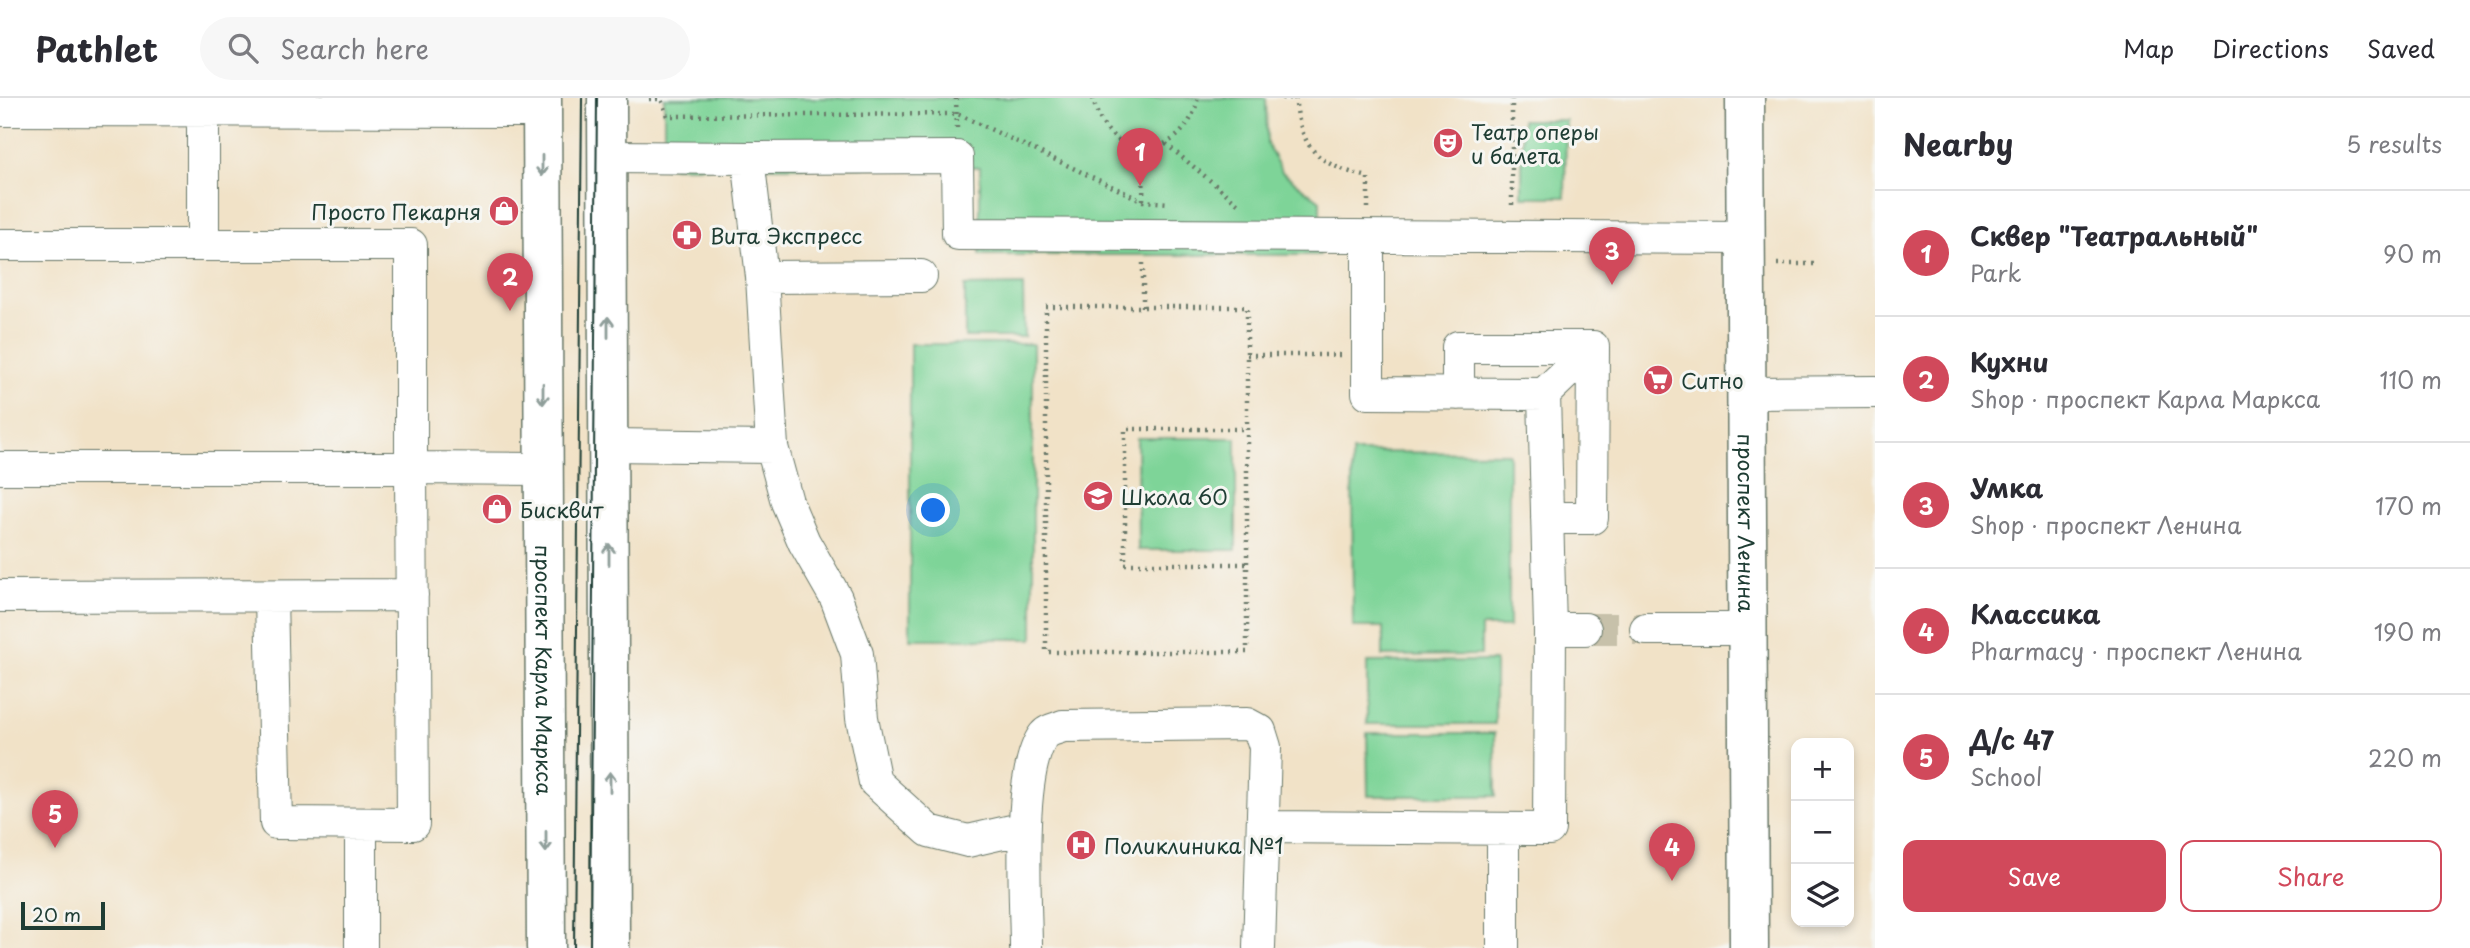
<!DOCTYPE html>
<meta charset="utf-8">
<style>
:root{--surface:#fff;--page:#f7f7f7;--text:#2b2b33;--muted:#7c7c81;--line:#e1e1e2;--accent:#d1495b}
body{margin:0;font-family:"Playpen Sans",sans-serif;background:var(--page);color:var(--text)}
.controls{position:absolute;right:21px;bottom:21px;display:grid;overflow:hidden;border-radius:14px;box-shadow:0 4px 10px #0003}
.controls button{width:63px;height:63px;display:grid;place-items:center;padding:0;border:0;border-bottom:2px solid var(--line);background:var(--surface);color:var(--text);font:35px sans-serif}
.scale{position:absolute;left:21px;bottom:18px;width:84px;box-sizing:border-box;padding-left:7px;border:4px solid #1f3d34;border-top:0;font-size:19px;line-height:24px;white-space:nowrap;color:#1f3d34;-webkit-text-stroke:5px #f6f6f2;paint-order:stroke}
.you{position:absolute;left:934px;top:413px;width:24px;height:24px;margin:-18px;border:5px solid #fff;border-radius:50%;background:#1a73e8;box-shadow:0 0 0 10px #1a73e833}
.badge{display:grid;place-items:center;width:46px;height:46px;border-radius:50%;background:var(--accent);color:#fff;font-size:23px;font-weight:700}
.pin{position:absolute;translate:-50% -58px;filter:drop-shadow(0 2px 4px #0008)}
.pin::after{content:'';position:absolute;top:37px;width:24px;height:21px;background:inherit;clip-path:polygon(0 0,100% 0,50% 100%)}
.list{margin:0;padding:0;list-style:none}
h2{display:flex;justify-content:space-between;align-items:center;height:91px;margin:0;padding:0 28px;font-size:30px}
h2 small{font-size:23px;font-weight:400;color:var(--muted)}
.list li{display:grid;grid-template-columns:46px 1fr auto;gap:21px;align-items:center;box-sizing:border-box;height:126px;padding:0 28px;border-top:2px solid var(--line)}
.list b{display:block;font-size:26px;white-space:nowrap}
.list p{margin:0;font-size:23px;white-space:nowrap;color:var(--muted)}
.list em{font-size:23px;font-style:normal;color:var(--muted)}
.actions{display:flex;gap:14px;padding:21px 28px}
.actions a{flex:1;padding:16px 0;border:2px solid var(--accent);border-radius:14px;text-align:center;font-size:24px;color:var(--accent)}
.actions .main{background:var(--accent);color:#fff}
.icon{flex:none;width:38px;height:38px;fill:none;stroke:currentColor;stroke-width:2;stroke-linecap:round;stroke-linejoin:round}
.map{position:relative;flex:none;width:1875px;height:850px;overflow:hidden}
header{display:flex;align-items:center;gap:42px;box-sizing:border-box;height:98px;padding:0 35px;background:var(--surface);border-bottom:2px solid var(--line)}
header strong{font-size:33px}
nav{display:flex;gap:38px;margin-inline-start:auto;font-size:24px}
.search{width:490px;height:63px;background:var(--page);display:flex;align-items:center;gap:18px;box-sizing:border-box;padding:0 24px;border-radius:38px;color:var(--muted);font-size:26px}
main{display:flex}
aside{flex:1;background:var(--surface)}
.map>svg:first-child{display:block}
</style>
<header>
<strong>Pathlet</strong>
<div class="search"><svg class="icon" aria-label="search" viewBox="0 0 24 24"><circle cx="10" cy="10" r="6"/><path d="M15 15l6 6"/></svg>Search here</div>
<nav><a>Map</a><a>Directions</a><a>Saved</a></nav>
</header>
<main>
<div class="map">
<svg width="1875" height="850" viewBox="0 0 1875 850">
<rect width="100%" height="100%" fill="#f6f6f2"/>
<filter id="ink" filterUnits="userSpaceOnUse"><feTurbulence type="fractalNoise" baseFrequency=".0143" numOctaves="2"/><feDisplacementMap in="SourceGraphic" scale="14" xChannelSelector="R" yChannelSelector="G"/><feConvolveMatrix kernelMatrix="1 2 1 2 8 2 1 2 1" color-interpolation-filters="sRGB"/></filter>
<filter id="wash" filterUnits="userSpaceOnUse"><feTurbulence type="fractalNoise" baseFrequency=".00686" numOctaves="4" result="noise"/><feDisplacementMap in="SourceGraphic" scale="28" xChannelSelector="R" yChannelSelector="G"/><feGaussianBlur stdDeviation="1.57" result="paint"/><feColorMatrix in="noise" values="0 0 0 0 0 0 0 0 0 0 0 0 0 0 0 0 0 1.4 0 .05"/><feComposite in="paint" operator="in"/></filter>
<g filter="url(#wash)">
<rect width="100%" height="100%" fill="#f1e2c7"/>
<path fill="#7ed498" stroke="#4e8866" stroke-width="2" d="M664 0H1266L1267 46 1282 74 1320 103V157H980V69H664Z
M1522 22H1566L1565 99H1522Z
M1023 187 1024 239H965V188Z
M910 246H1033V541H910Z
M1137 340H1236V452H1138Z
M1352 354 1509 355V529H1481V557L1383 558V529H1353Z
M1495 563V626H1367V564Z
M1367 635H1495L1496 698H1368Z"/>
</g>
<g filter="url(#ink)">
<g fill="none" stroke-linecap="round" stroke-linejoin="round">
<path stroke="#c7c1aa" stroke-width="32" stroke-dasharray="32 16" stroke-linecap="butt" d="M1585 531H1646"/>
<g stroke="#687767" stroke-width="34">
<path id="minor" d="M0 12 542 13
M607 59 748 60 762 179 921 178
M748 60 957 59 958 136 1746 140
M0 147H203V12
M203 147H411V370L544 371
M1747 295 1875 294
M1458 296V249H1593L1544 296
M608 347 772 349 762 179
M772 349 787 404 804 444 836 500 857 556 862 620 875 684 929 733 968 743 1024 730
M0 370H411L413 726 276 725 271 499
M1547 420H1592L1593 249
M0 498 412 497
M1550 531H1585
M1646 531H1748
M361 726V850
M1264 729 1549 731 1550 531 1544 296 1368 295V139
M1026 850C1026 802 1016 674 1044 637 1048 632 1056 631 1063 628L1247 626 1260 633 1265 649 1259 850
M1503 850V731"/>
</g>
<g stroke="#687767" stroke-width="41">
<g id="major">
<path id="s1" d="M542 0 546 850"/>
<path d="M607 0 610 850"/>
<path id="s2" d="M1745 0 1749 850"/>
</g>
</g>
<path stroke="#687767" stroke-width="4.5" stroke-dasharray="2 5" stroke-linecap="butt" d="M956 0 957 30
M1093 0C1106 67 1184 66 1198 0
M1282 0H1295
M1295 0C1302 53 1317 66 1368 79V111
M1512 0V111
M649 1H661L667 18 958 16 1143 103 1170 105
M1166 46 1241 108
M1143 102 1144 51
M1777 166H1819
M1046 209H1247V554H1046Z
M1143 209V164
M1247 257H1341
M1246 466H1125V331H1247"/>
<use href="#minor" stroke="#fff" stroke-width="32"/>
<use href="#major" stroke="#fff" stroke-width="38"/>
<path stroke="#1f3d34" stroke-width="2" d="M574 850 582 0
M590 850 597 0"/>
</g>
<defs><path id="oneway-shaft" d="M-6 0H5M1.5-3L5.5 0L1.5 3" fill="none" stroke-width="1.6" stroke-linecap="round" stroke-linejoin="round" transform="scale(1.75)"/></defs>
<g stroke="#8f9e9a">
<use href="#oneway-shaft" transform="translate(542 68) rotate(90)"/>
<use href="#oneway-shaft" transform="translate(608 229) rotate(-90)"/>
<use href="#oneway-shaft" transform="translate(543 296) rotate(90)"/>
<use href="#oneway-shaft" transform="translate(609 456) rotate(-90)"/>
<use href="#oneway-shaft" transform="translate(610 684) rotate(-90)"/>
<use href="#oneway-shaft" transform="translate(546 744) rotate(90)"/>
</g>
</g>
<defs>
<g id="theatre-disc" transform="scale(1.575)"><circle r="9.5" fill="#d1495b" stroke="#f6f6f2"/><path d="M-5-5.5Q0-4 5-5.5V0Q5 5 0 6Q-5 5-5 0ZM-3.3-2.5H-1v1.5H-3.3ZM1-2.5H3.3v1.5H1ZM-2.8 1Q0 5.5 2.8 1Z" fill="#fff"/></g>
<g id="shop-disc" transform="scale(1.575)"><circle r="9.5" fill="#d1495b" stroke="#f6f6f2"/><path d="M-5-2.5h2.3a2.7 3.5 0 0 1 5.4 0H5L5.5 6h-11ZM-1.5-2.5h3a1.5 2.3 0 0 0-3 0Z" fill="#fff"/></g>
<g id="pharmacy-disc" transform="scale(1.575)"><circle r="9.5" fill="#d1495b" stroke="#f6f6f2"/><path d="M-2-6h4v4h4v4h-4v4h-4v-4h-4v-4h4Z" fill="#fff"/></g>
<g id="supermarket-disc" transform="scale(1.575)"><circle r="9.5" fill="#d1495b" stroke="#f6f6f2"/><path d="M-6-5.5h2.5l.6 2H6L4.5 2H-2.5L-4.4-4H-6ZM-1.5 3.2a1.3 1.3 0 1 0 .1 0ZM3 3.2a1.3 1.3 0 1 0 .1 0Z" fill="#fff"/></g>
<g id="school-disc" transform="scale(1.575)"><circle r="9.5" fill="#d1495b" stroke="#f6f6f2"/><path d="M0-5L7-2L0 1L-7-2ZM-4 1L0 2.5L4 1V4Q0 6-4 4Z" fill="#fff"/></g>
<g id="hospital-disc" transform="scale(1.575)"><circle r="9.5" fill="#d1495b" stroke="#f6f6f2"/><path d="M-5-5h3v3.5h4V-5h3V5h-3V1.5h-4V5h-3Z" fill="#fff"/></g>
</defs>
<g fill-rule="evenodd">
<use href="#theatre-disc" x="1448" y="45"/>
<use href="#shop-disc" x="504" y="113"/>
<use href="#pharmacy-disc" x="687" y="137"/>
<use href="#supermarket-disc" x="1658" y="282"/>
<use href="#school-disc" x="1098" y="398"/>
<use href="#shop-disc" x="497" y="411"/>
<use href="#hospital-disc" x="1081" y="747"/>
</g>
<g text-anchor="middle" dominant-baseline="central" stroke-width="6" stroke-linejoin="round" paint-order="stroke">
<g font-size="21" fill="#1f3d34" stroke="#f6f6f2" text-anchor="start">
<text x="1471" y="33">Театр оперы<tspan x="1471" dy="24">и балета</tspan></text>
<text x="481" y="113" text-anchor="end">Просто Пекарня</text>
<text x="710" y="137">Вита Экспресс</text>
<text x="1681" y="282">Ситно</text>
<text x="1121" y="398">Школа 60</text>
<text x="520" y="411">Бисквит</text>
<text x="1104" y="747">Поликлиника №1</text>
</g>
<g font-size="21" fill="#1f3d34" stroke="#f6f6f2">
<text stroke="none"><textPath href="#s2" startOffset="425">проспект Ленина</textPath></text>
<text stroke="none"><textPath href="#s1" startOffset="572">проспект Карла Маркса</textPath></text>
</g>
</g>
</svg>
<div class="controls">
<button>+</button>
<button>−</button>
<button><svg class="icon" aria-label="layers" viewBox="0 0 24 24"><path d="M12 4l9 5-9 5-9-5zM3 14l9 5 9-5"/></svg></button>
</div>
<div class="scale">20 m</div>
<div class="you"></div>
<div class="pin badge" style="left:1140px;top:88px">1</div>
<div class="pin badge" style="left:510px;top:213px">2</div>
<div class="pin badge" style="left:1612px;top:187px">3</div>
<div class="pin badge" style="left:1672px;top:783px">4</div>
<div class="pin badge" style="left:55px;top:750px">5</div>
</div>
<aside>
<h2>Nearby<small>5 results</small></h2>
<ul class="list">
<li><span class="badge">1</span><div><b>Сквер &quot;Театральный&quot;</b><p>Park</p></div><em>90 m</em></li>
<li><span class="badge">2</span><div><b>Кухни</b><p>Shop · проспект Карла Маркса</p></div><em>110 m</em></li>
<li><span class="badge">3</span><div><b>Умка</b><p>Shop · проспект Ленина</p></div><em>170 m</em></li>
<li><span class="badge">4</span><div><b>Классика</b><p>Pharmacy · проспект Ленина</p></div><em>190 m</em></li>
<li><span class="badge">5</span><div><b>Д/с 47</b><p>School</p></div><em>220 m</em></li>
</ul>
<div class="actions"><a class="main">Save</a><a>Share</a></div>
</aside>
</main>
